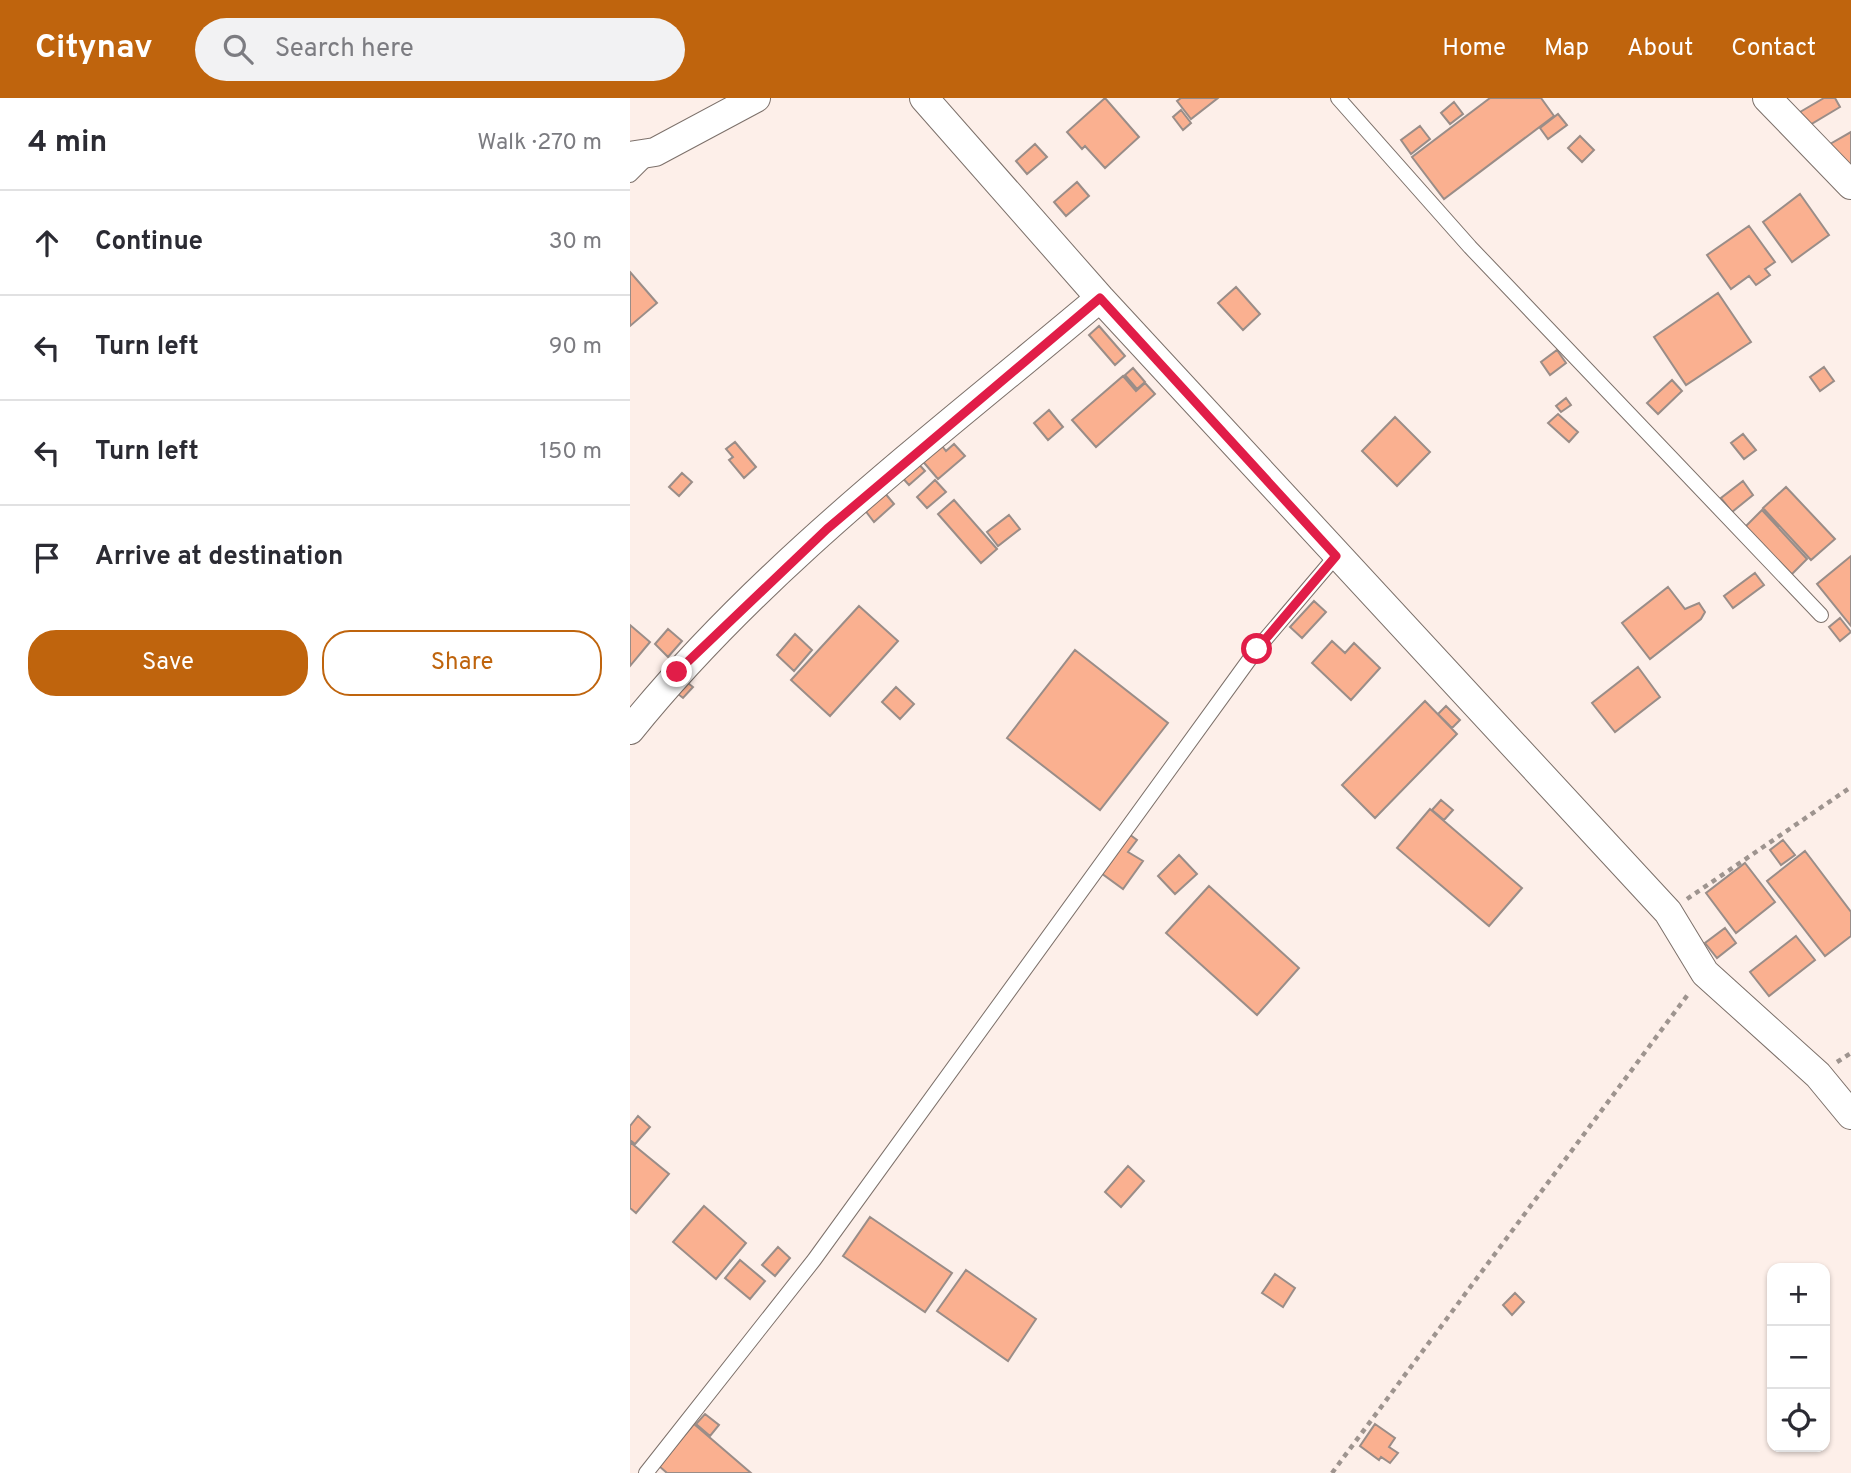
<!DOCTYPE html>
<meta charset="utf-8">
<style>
:root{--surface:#fff;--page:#f2f2f3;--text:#2b2b33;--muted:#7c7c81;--line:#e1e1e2;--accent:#bf640d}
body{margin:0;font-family:Overpass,sans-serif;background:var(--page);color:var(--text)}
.controls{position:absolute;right:21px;bottom:21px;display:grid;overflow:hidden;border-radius:14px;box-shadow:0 2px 5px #0004}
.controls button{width:63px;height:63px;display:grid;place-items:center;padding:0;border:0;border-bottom:2px solid var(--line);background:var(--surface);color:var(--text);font:35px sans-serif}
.stop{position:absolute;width:21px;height:21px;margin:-16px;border:5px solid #e11d48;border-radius:50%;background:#fff}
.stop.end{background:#e11d48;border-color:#fff;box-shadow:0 2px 7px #0008}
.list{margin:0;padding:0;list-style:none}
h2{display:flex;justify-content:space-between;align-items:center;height:91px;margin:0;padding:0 28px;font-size:30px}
h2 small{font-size:23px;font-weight:400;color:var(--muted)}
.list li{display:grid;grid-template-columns:46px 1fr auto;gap:21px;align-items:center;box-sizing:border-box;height:105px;padding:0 28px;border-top:2px solid var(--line)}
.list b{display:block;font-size:26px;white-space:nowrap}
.list em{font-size:23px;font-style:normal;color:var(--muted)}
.actions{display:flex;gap:14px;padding:21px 28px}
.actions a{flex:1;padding:16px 0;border:2px solid var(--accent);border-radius:28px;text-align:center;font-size:24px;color:var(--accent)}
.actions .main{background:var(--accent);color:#fff}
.icon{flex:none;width:38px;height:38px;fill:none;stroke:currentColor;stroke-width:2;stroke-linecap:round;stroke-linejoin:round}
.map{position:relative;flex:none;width:1221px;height:1375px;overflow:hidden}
header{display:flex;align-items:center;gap:42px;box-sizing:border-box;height:98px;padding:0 35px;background:var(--accent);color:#fff}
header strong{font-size:33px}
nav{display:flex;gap:38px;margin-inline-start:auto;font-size:24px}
.search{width:490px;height:63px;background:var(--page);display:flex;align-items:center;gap:18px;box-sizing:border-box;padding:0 24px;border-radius:38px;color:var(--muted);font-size:26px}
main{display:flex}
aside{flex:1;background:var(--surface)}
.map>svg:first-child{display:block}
</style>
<header>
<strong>Citynav</strong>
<div class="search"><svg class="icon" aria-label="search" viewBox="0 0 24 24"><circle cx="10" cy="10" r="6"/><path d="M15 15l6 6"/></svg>Search here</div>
<nav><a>Home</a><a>Map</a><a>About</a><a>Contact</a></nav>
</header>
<main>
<aside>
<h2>4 min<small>Walk · 270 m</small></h2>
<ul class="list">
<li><svg class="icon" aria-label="ahead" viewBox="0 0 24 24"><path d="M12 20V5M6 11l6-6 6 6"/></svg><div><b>Continue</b></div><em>30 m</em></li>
<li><svg class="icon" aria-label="left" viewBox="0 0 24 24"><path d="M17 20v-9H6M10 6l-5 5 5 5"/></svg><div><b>Turn left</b></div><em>90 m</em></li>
<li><svg class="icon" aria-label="left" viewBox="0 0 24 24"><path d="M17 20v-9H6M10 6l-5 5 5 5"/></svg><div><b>Turn left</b></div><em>150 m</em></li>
<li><svg class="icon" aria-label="arrive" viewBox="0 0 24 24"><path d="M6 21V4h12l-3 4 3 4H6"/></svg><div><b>Arrive at destination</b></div></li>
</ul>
<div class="actions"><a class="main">Save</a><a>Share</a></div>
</aside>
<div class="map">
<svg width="1221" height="1375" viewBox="0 0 1221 1375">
<rect width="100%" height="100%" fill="#fdefe9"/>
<path fill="#fab090" stroke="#9a8d88" stroke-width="2" d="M475 0 509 39 475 70 455 48 452 51 437 34Z
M551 0H588L561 21 547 3Z
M860 0H911L924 18 814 101 782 59Z
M1194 0H1205L1210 9 1178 28 1170 14Z
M824 4 833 16 820 26 811 15Z
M551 12 561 25 553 32 543 19Z
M928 16 937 27 918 41 910 30Z
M790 28 800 41 781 56 771 42Z
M1221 34V79L1200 46Z
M950 38 964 52 952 64 938 50Z
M405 46 417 59 397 76 386 63Z
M447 84 459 98 436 118 424 104Z
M1170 96 1199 137 1162 164 1133 124Z
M1119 128 1145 164 1135 171 1140 177 1126 187 1119 178 1101 191 1077 157Z
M0 174 27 205 0 228Z
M606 189 630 216 613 232 588 205Z
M1088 195 1121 244 1056 287 1024 239Z
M469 228 495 258 485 267 459 237Z
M927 252 936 265 920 277 911 264Z
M1194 269 1204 283 1190 293 1180 279Z
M503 270 515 284 507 291 495 277Z
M493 278 506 293 515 285 525 296 466 349 442 322Z
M1042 282 1052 293 1028 316 1017 305Z
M936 300 941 307 931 314 926 308Z
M419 312 433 329 418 342 404 325Z
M928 316 948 334 939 344 918 325Z
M765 319 800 354 767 388 732 353Z
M1113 336 1126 352 1114 361 1101 345Z
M105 344 126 369 114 380 99 362 103 359 96 351Z
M309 344 316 353 324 346 335 358 308 381 290 360Z
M285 362 295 373 279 387 269 376Z
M52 375 62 384 49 398 39 389Z
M305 382 316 394 297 410 287 399Z
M1113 383 1123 397 1102 414 1091 400Z
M1156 389 1205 441 1181 462 1133 410Z
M254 394 264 406 244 424 234 411Z
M324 402 367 451 351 465 308 416Z
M1132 412 1177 461 1160 478 1115 429Z
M379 417 390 431 368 448 357 434Z
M1221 458V528L1187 486Z
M1125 475 1134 487 1103 510 1094 498Z
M1038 489 1055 511 1069 505 1075 514 1071 521 1020 561 992 525Z
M684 503 696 514 672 540 660 529Z
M229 508 268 543 200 618 161 582Z
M1210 520 1221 534 1210 543 1199 529Z
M0 527 20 544 0 568Z
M38 531 52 543 38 559 25 546Z
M165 536 182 552 164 573 147 557Z
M702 543 715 555 724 545 750 570 721 602 682 565Z
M445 552 538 625 470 712 377 640Z
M1008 569 1030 599 985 634 962 605Z
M53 581 63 589 53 600 43 592Z
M266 589 284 606 270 621 252 604Z
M795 603 827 636 745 720 712 687Z
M816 608 830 622 822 630 808 616Z
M811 702 823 712 814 722 802 712Z
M800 711 892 790 859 828 767 750Z
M499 736 507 742 498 754 513 763 493 791 471 775Z
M1153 742 1165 757 1151 767 1140 752Z
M1175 753 1221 814V838L1195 858 1137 783Z
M549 757 567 776 545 796 528 778Z
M1115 765 1145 804 1106 835 1076 795Z
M579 788 669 870 627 917 536 835Z
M1095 830 1106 845 1087 860 1075 845Z
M1166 838 1185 862 1139 898 1120 874Z
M8 1018 20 1029 5 1046 0 1042V1028Z
M0 1044 39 1076 6 1115 0 1110Z
M498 1068 514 1083 491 1109 475 1094Z
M74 1108 116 1145 86 1181 43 1144Z
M240 1119 322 1175 295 1214 213 1158Z
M148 1149 160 1160 145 1178 132 1167Z
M110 1162 135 1183 120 1201 95 1180Z
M336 1172 406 1221 378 1263 307 1213Z
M645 1176 665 1190 653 1209 632 1195Z
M885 1195 894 1204 882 1217 873 1207Z
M75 1316 89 1327 80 1338 66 1326Z
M64 1326 121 1375H37L29 1368Z
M745 1326 765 1340 759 1349 768 1355 760 1365 751 1359 749 1362 730 1348Z"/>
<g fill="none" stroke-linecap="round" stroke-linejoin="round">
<g stroke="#7c706a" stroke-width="16">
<path id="lane" d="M708 0 840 149 1191 517
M0 77 18 59
M16 1375 184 1162 627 551 706 458"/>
</g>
<g stroke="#7c706a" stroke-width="30">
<path id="street" d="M294 0 470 200 1038 814 1075 875 1188 977 1221 1017
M1137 0 1221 87
M0 58 25 54 126 0
M0 632C132 468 310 335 470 200"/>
</g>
<path stroke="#9e948f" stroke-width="4.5" stroke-dasharray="5 5" stroke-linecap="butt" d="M1057 801 1221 689
M1207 964 1221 955
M702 1375 1059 895"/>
<use href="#lane" stroke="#fff" stroke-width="14"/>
<use href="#street" stroke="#fff" stroke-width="28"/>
</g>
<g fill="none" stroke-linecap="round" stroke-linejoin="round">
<path stroke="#e11d48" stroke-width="9" d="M47 574 197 431 470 200 706 458 627 551"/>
</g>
</svg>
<div class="controls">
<button>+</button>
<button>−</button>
<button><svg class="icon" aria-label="locate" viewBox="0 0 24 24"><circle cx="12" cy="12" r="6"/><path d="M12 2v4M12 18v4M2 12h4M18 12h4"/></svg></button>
</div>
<div class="stop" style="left:627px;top:551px"></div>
<div class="stop end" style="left:47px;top:574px"></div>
</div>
</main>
